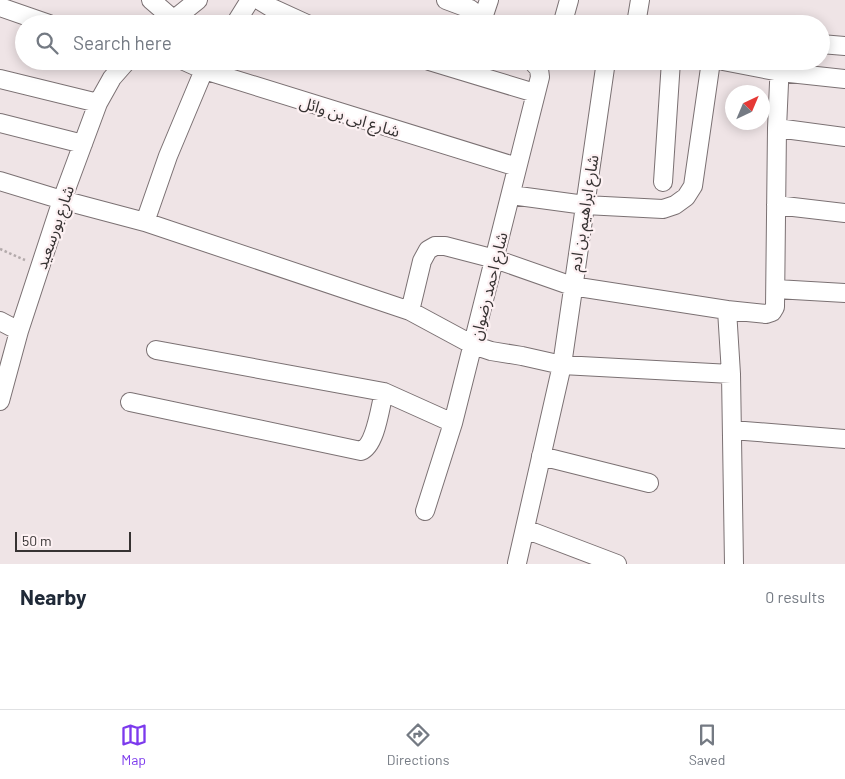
<!DOCTYPE html>
<meta charset="utf-8">
<style>
:root{--surface:#fff;--page:#f6f6f7;--text:#1f2937;--muted:#747a83;--line:#e0e1e3;--accent:#7c3aed}
body{margin:0;font-family:Barlow,"Noto Sans Arabic",sans-serif;background:var(--page);color:var(--text)}
.compass{position:absolute;left:725px;top:85px;width:45px;height:45px;border-radius:50%;background:var(--surface);box-shadow:0 2px 12px #0003;rotate:44deg}
.scale{position:absolute;left:15px;bottom:12px;width:116px;box-sizing:border-box;padding-left:5px;border:2px solid #363232;border-top:0;font-size:14px;line-height:18px;white-space:nowrap;color:#363232;-webkit-text-stroke:4px #fdf1f3;paint-order:stroke}
.list{margin:0;padding:0;list-style:none}
h2{display:flex;justify-content:space-between;align-items:center;height:65px;margin:0;padding:0 20px;font-size:21px}
h2 small{font-size:16px;font-weight:400;color:var(--muted)}
.icon{flex:none;width:28px;height:28px;fill:none;stroke:currentColor;stroke-width:2;stroke-linecap:round;stroke-linejoin:round}
.map{position:relative;flex:none;width:845px;height:564px;overflow:hidden}
.search{position:absolute;background:var(--surface);box-shadow:0 2px 12px #0003;left:15px;right:15px;top:15px;height:55px;display:flex;align-items:center;gap:12px;box-sizing:border-box;padding:0 18px;border-radius:28px;color:var(--muted);font-size:19px}
.sheet{height:145px;background:var(--surface)}
nav{display:flex;justify-content:space-around;align-items:center;box-sizing:border-box;height:70px;border-top:1px solid var(--line);background:var(--surface);font-size:14px;color:var(--muted)}
nav a{display:grid;justify-items:center;gap:2px}
nav .on{color:var(--accent)}
.map>svg:first-child{display:block}
</style>
<div class="map">
<svg width="845" height="564" viewBox="0 0 845 564">
<rect width="100%" height="100%" fill="#efe4e6"/>
<g fill="none" stroke-linecap="round" stroke-linejoin="round">
<g stroke="#7b7173" stroke-width="20">
<path id="street" d="M151 0 173 19
M259 0 272 8 307 24
M446 0 470 9 490 24
M0 7 49 24
M483 18 489 0
M168 24 198 0
M235 24 250 0
M566 24 564 18 569 0
M636 24 640 0
M821 44 845 46
M184 61 204 70 517 167
M429 61 535 93
M723 61 780 72 845 79
M0 79 98 103
M0 123 83 144
M777 128 845 137
M0 181 62 200 145 222 410 311 473 345 491 351 522 356 562 365 606 61
M663 182 671 61
M511 195 585 205 663 209 675 205 686 197 693 186 711 61
M776 205 845 213
M145 222 168 156 204 70 210 62
M776 289 845 293
M727 310 766 314 772 312 775 307 777 128 780 61
M410 311 422 261 428 250 435 246H445L495 259 572 286 727 310 731 374 734 564
M0 321 19 331
M156 350 384 392 453 423
M0 401 19 331 62 200 98 103 112 78 127 61
M130 402 361 451C376 445 380 407 384 392
M732 430 845 439
M541 456 649 483
M425 511 453 423 540 77 539 69 532 61
M525 529 617 564
M517 563 562 365 731 374"/>
</g>
<path stroke="#b3aaab" stroke-width="2.5" stroke-dasharray="2.5 2.5" stroke-linecap="butt" d="M0 249 25 260"/>
<use href="#street" stroke="#fff" stroke-width="18"/>
</g>
<g text-anchor="middle" dominant-baseline="central" stroke-width="4.5" stroke-linejoin="round" paint-order="stroke">
<g font-size="16" fill="#363232" stroke="#fdf1f3">
<text transform="translate(350 116) rotate(17)">شارع ابى بن وائل</text>
<text transform="translate(583 213) rotate(-81)">شارع ابراهيم بن ادم</text>
<text transform="translate(54 227) rotate(-71)">شارع بورسعيد</text>
<text transform="translate(488 286) rotate(-76)">شارع احمد رضوان</text>
</g>
</g>
</svg>
<svg class="compass" viewBox="-18 -18 36 36"><path d="M0-13l5 13h-10z" fill="#e53935"/><path d="M0 13l5-13h-10z" fill="#747a83"/></svg>
<div class="scale">50 m</div>
<div class="search"><svg class="icon" aria-label="search" viewBox="0 0 24 24"><circle cx="10" cy="10" r="6"/><path d="M15 15l6 6"/></svg>Search here</div>
</div>
<section class="sheet">
<h2>Nearby<small>0 results</small></h2>
<ul class="list">
</ul>
</section>
<nav>
<a class="on"><svg class="icon" aria-label="map" viewBox="0 0 24 24"><path d="M3 6l6-2 6 2 6-2v14l-6 2-6-2-6 2zM9 4v14M15 6v14"/></svg>Map</a>
<a><svg class="icon" aria-label="directions" viewBox="0 0 24 24"><path d="M12 3l9 9-9 9-9-9zM9 14v-3h6M13 9l2 2-2 2"/></svg>Directions</a>
<a><svg class="icon" aria-label="saved" viewBox="0 0 24 24"><path d="M7 4h10v16l-5-4-5 4z"/></svg>Saved</a>
</nav>
